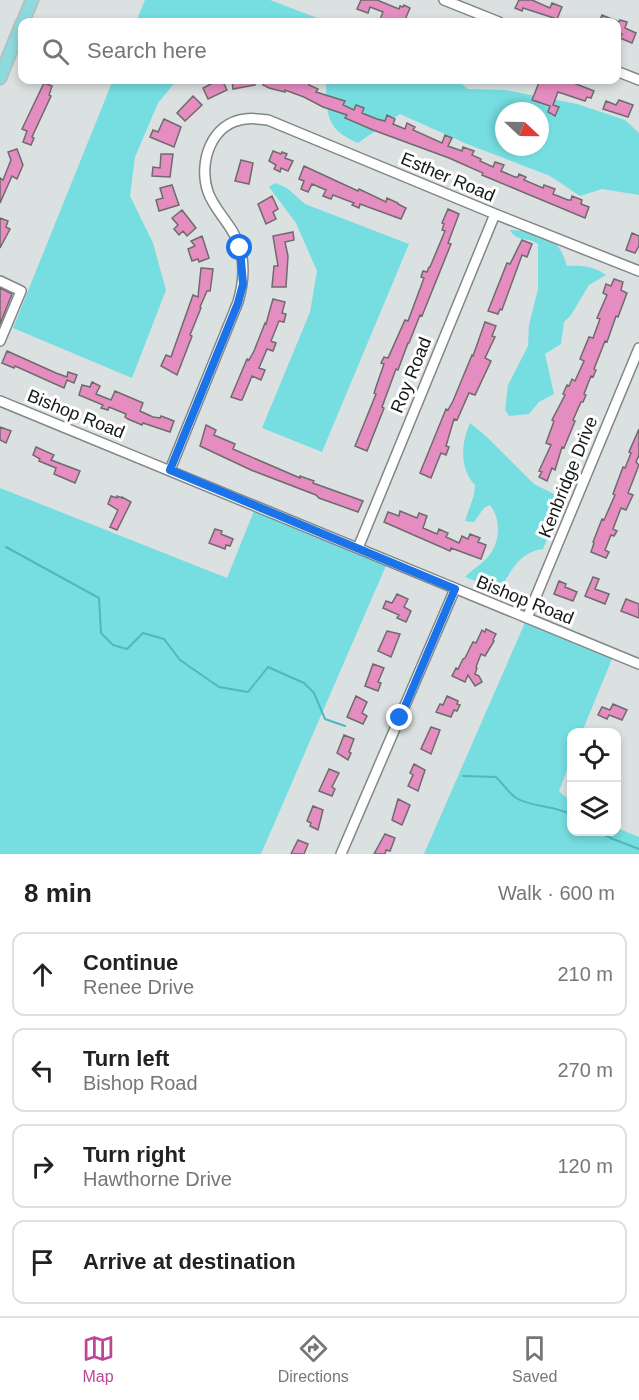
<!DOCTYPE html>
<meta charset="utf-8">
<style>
:root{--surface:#fff;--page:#f6f6f6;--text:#222;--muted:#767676;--line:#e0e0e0;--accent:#c04596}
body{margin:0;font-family:Arial,sans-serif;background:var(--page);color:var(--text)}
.controls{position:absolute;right:18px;bottom:18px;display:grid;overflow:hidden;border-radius:12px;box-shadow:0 3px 9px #0003}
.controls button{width:54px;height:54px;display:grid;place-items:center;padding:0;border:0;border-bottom:2px solid var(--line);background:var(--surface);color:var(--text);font:30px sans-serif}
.compass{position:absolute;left:495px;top:102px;width:54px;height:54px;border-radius:50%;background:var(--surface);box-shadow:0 3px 9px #0003;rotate:112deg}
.stop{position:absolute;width:18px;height:18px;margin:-14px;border:4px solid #1a73e8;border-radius:50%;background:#fff}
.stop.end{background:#1a73e8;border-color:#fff;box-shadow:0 2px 6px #0008}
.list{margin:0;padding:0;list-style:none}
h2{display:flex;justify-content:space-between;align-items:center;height:78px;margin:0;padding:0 24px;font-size:26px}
h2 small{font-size:20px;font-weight:400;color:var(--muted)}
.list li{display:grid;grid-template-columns:39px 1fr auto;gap:18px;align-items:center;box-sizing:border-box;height:84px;margin:0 12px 12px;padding:0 12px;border:2px solid var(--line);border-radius:12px}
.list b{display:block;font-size:22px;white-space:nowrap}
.list p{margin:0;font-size:20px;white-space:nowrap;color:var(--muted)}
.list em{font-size:20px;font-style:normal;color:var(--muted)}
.icon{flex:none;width:33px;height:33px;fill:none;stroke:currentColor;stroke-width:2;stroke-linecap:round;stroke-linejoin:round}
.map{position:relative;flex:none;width:639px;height:854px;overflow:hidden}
.search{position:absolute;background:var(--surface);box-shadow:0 3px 9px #0003;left:18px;right:18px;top:18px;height:66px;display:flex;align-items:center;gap:15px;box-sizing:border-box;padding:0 21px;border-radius:12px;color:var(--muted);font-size:22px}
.sheet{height:462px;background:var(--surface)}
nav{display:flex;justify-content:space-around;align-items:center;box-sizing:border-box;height:84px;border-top:2px solid var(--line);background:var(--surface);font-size:16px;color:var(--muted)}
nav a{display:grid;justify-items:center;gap:3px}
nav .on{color:var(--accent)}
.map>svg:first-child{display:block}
</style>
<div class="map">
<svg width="639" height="854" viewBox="0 0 639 854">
<rect width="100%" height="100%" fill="#dbe0e0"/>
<path fill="#76dee1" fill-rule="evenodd" d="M145 0H270L328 22H136Z
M113 80H177L158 103 135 157 130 196 153 243 166 290 132 378 13 328Z
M326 80H456L468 89 505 90 577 104 625 120 639 133V195L602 189 580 196 550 176 467 144 400 114 358 143C324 129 327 112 326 80ZM504 111H540V147H504Z
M275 183 287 188 305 204 409 244 322 452 262 428 310 312 317 271 296 223 269 187Z
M510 230C524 230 551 234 559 248 563 253 565 260 567 266 583 265 593 266 606 275L589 285 571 315 564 322 561 344 545 354 554 394 539 402 529 414 509 416 505 410 508 385 528 346 529 325 538 289V244C529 237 516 242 510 230Z
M470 423 486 436 534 484 564 499 543 549C519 552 511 572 499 590L465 577C472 570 480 565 487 558 500 544 502 520 490 505L484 508 474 522 465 521 474 495 475 485C459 468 461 443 470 423Z
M0 488 227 578 256 506 388 561 261 854H0Z
M527 618 614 654 582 732H572L571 759 559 791 571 802 572 832H616L617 828 639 837V854H424Z"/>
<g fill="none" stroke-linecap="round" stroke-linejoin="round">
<path stroke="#4ababe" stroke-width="2" d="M6 547 99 598 101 633 113 645 127 649 143 633 164 639 180 660 219 687 248 692 268 667 304 683 314 693 325 719 345 726
M463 776 496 777C502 783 509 793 516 798 533 808 555 805 572 815
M599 832 613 839 639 849"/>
</g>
<path fill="#e58cc1" stroke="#6f6b6d" stroke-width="1.5" d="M361 0H377L399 9 400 6 403 7 404 5 410 8 404 22H379L383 12 370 7 368 13 357 9Z
M519 0H532L550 8 552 3 562 7 557 19 523 8 522 11 515 8Z
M602 15 619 22 620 20 627 22 625 28 636 33 632 43 620 38 622 34 616 32V22H599Z
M213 80H222L227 90 208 99 203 88 215 82Z
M232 80H254L255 85 233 89Z
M265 80H287L297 82 298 80H312L309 85 318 89 316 92 345 101 343 105 354 110 356 105 364 108 362 113 377 119 385 121 387 115 395 119 393 124 405 129 407 123 415 127 413 130 442 143 445 135 452 138 448 146 462 151 463 147 474 151 472 155 481 159 480 161 493 167 495 162 504 165 501 171 515 177H518L519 174 526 177 524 180 543 188 544 185 555 189 553 194 568 200H571L572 196 582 200 581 204 589 207 585 218 482 175 483 173 449 158 373 130 345 118 347 115 323 107 304 97 285 90V92L269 88 263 85Z
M540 80H566L594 91 591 98 587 97 585 101 558 92 553 105 559 107 555 116 548 112 550 106 532 100Z
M44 83 52 86 49 95 51 96 32 137 34 138 31 145 23 142 27 131 22 129Z
M193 96 202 105 185 121 177 113Z
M619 100 633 105 628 117 603 109 606 101 616 105Z
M164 119 181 127 174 147 150 137 153 130 158 132Z
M17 149 23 165 17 179 12 176 0 203V178L3 180 11 160 8 152Z
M273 151 281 154 282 152 287 154 285 158 293 161 288 171 281 168 280 172 274 169 276 165 269 161Z
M161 154H173L170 177 152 176 153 167 160 168Z
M241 160 253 163 249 184 235 181Z
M304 166 358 191 359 189 386 202 387 198 398 203V204L406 208 401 219 360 204 359 208 352 205 354 203 333 195 331 199 323 196 326 190 312 184 308 192 301 189 304 181 299 179Z
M172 185 179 205 159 211 156 200 163 198 160 188Z
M272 196 278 209 273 212 276 219 266 224 258 204Z
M448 209 459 214 448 243 451 244 422 316 420 315 409 343H408L398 370 396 369 382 407 384 408 367 451 355 446 376 394 374 393 376 387 384 364 381 363 384 357 388 358 405 320 408 321 424 278 421 277 423 271 427 272 429 267H430L445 231 442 230 444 224 442 223Z
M182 210 196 228 187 236 183 231 179 235 174 229 178 225 172 218Z
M0 218 8 221 6 227 10 229 0 248Z
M293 232 294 240 285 242 288 256 286 287H272L274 266H278L273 236Z
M632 233 639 236V246L635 253 626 250Z
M202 236 209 258 199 262 198 259 192 261 188 249 195 246 191 241Z
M522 240 532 244 527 257 522 255 503 307 502 310 500 309 498 314 488 311 507 263 510 264Z
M201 268 213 269 211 285 210 291H207L200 307 201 308 190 335 192 336 177 375 161 366 166 355 171 357 193 295 198 297Z
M614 279 623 282 621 290 627 293 618 317 616 316 607 342 605 341 594 369 596 370 593 377 591 376 584 394 586 395 583 402H581L573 420 575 421 564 448 562 447 555 470 552 468 547 481 539 477 542 472 539 471 551 445 546 443 554 421 552 420 565 395 563 394 567 385 569 386 572 379 575 381 584 361 580 359 589 337 593 338 600 319 597 318 607 295 603 293 606 284 611 286Z
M0 288 12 294 0 324Z
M273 299 285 302 282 313 286 314 284 322 279 321 271 341 276 343 273 351 267 349 259 368 265 370 261 380 252 376 242 400H240L231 397 247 359 249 360 254 351 265 323 266 324Z
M485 322 496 326 492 336 495 337 485 358 491 361 475 395 469 393 457 420 454 419 446 446 449 447 446 455 441 453 431 478 420 473 422 468 446 409 448 410 453 401 472 355 473 356Z
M7 351 56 373 67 377 68 372 77 375 74 383 67 380 64 388 15 366 14 368 2 363Z
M92 382 100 386 96 394 111 400 115 391 143 403 140 411 153 417 160 418 161 416 174 421 170 432 143 423 142 425 128 419 125 417 126 414 109 407 108 410 101 408 103 405 79 395 82 385 90 387Z
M206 425 216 430 214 435 235 444 233 449 300 478V476L314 481 313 483 363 501 358 512 319 498 316 495 251 470 200 446Z
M0 427 11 431 6 443 0 440Z
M639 429V455L636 462 639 465 628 493 633 495 626 510 621 508 613 529 617 531 614 536 611 535 605 550 609 552 606 558 591 552 594 543 593 542 602 519 604 520 615 495 613 494 623 467 625 468 631 453 629 452Z
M36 447 54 455 51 460 80 471 75 483 54 474 56 468 39 461 40 459 33 455Z
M111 496 117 498V496L122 498V497L131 502 117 530 110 527 118 510 108 504Z
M400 511 417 518 419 513 427 516 423 528 437 534 439 529 448 533 446 537 459 543 462 536 468 539 470 534 480 538 478 542 486 545 481 559 451 548 450 551 384 522 388 512 399 516Z
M215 529 222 531 221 534 233 539 230 546 226 545 225 549 209 543Z
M593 577 599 579 595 589 609 594 605 604 585 596Z
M559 581 566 584 565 587 577 592 573 601 554 594Z
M397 594 408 599 404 607 411 611 406 622 397 618 399 615 383 608 386 601 392 603Z
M626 599 639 604V618L621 611Z
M486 629 496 634 493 640 494 641 485 656 481 654 476 667 477 668 475 674 479 676 482 682 475 686 468 675 465 682 452 676 456 668 458 669 463 659 465 658 473 642 476 643 482 630 485 632Z
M387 631 400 634 391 657 378 651Z
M373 664 384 668 378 682 381 683 378 691 365 686Z
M356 696 367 702 362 713 367 716 363 724 347 717Z
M447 696 458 701 457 704 460 705 457 711 454 710 451 717 436 712 440 704 443 705Z
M613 704 627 710 622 720 609 715 607 719 598 715 602 707 610 710Z
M431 727 440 730 431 754 421 749Z
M344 735 354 739 349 752 351 753 348 760 337 753Z
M414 764 425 770 418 791 408 786 413 775 410 773Z
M329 769 339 773 332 787 335 789 332 796 319 791Z
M398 799 410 805 402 825 392 820Z
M313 806 323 810 318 830 310 826 311 823 307 821Z
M385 834 395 838 390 851 386 850 385 854H374Z
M298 840 308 844 304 854H291Z"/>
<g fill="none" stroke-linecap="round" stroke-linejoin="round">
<g stroke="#828787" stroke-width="12">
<path id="minor" d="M444 0 499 22
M616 71 639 80
M0 281 21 291 0 341
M0 401 639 664
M170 470 238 302C243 285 245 266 240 248 234 226 215 212 208 192 198 163 211 123 245 119 252 118 261 119 268 120L495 214 639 271
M358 548 495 214
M527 618 639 348
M341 854 455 589"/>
</g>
<g stroke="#b9baba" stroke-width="15">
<path id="major" d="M23 22 32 0
M0 78 22 23"/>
</g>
<use href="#minor" stroke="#fff" stroke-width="9"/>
<use href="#major" stroke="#8ed9dc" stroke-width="12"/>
</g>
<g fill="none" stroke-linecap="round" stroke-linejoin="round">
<path stroke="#1a73e8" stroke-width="8" d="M240 248 243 284 238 303 170 470 455 589 400 718"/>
</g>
<g text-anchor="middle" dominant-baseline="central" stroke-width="6" stroke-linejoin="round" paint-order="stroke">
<g font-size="18" fill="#161818" stroke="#fff">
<text transform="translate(448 177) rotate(23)">Esther Road</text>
<text transform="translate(411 375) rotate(-68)">Roy Road</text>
<text transform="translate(76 414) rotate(22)">Bishop Road</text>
<text transform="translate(568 477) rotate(-68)">Kenbridge Drive</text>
<text transform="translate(525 600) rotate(22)">Bishop Road</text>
</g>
</g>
</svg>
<div class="controls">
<button><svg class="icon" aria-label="locate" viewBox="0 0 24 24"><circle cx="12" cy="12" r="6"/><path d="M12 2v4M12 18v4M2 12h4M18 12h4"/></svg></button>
<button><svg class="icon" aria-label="layers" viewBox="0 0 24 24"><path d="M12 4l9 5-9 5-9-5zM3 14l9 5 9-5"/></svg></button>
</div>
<svg class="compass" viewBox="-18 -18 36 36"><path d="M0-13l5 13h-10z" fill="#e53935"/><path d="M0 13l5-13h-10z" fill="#767676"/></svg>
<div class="stop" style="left:240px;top:248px"></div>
<div class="stop end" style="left:400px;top:718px"></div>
<div class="search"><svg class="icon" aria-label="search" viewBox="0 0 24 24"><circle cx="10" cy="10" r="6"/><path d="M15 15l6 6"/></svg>Search here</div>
</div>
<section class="sheet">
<h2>8 min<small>Walk · 600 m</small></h2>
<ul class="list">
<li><svg class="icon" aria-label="ahead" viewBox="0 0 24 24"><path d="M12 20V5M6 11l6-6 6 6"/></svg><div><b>Continue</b><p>Renee Drive</p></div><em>210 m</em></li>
<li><svg class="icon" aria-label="left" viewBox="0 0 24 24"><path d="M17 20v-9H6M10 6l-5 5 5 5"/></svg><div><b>Turn left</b><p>Bishop Road</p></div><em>270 m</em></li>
<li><svg class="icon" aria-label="right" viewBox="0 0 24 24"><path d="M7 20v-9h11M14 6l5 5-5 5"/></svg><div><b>Turn right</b><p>Hawthorne Drive</p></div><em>120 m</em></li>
<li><svg class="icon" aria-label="arrive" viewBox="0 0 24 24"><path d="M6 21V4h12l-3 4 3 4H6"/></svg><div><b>Arrive at destination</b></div></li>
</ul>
</section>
<nav>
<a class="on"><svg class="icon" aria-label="map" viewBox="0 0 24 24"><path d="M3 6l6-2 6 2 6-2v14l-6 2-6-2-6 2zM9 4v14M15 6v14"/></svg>Map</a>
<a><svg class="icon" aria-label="directions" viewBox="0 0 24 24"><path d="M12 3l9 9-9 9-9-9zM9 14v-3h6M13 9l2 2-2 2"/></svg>Directions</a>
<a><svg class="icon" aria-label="saved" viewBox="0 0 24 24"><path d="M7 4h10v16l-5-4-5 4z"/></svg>Saved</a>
</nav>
